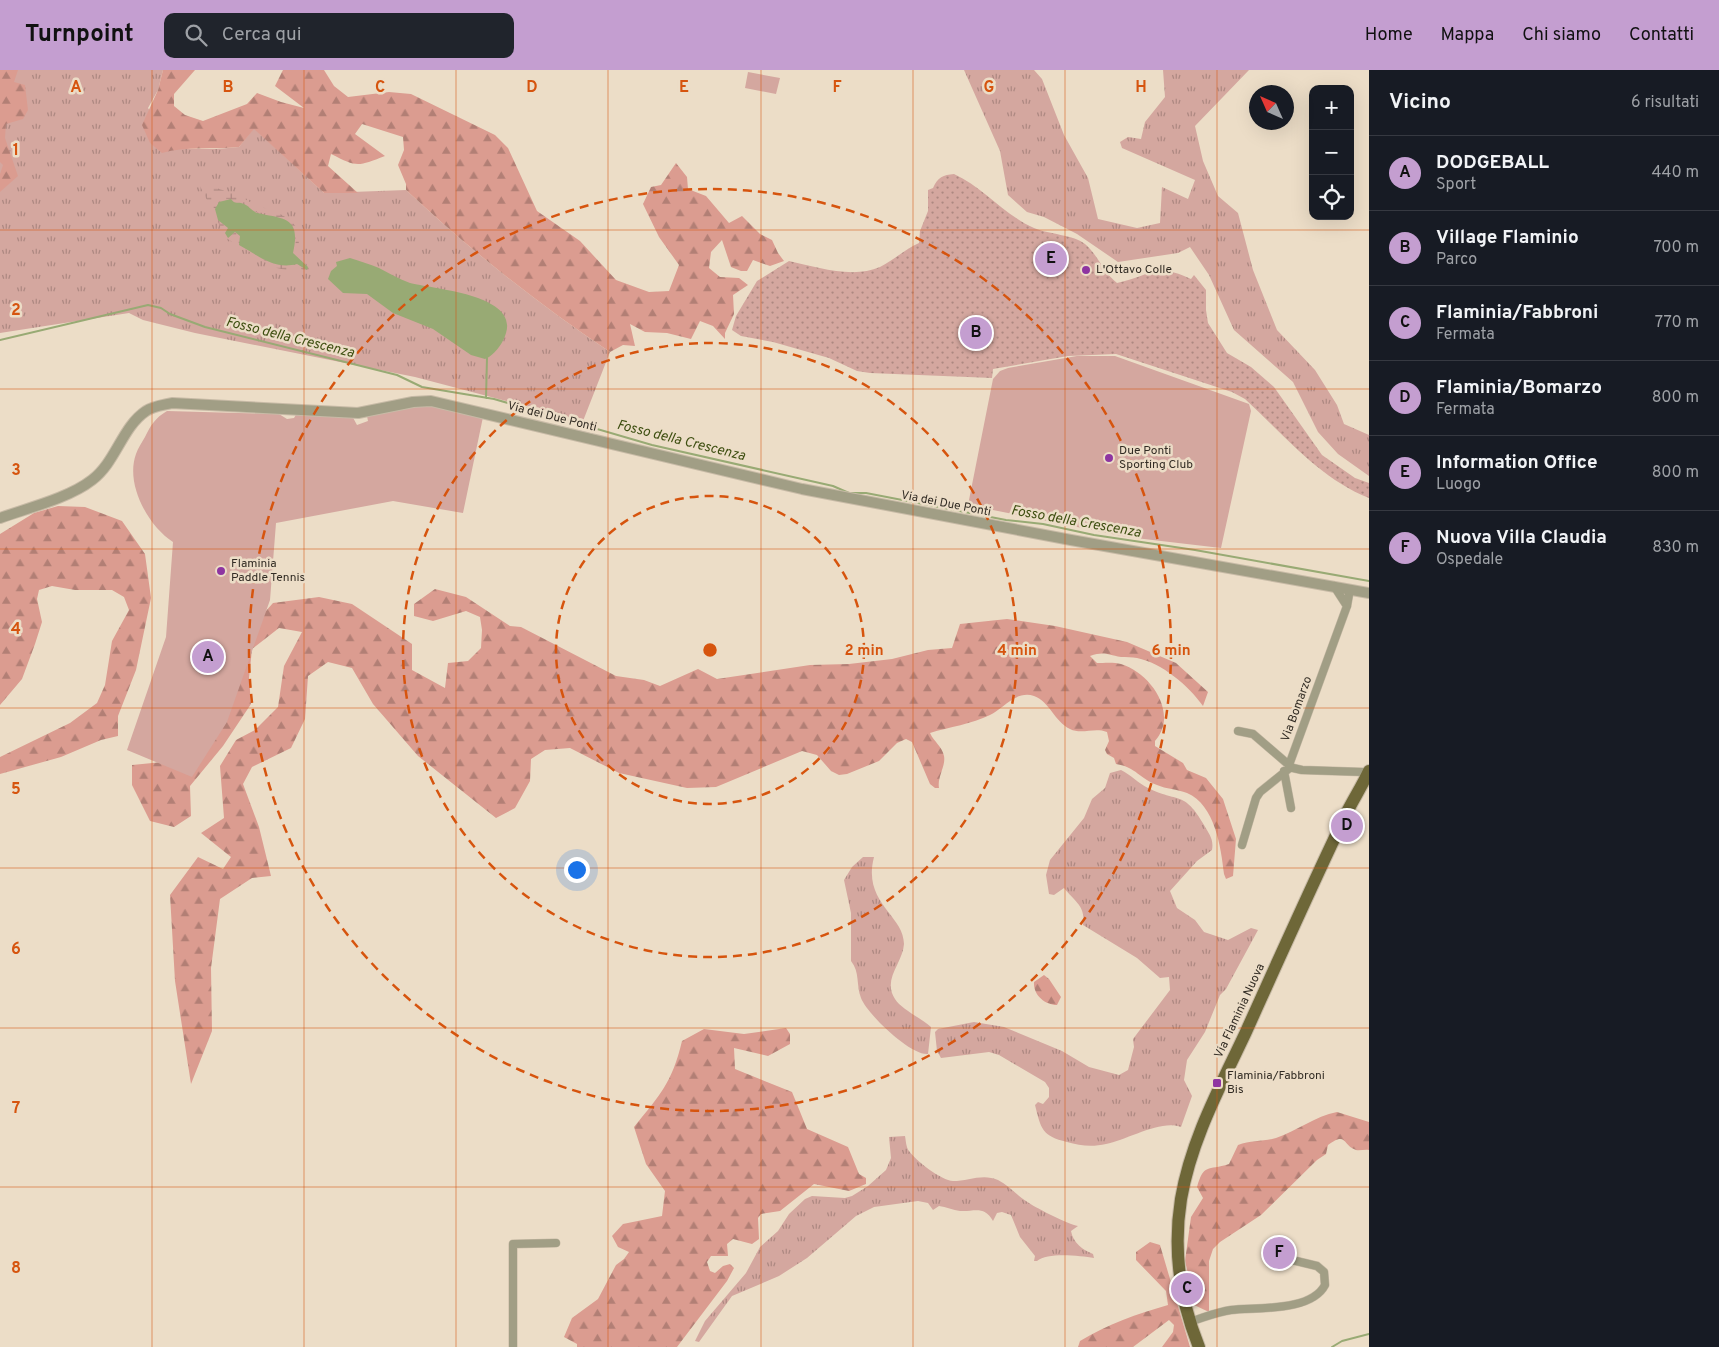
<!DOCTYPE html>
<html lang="it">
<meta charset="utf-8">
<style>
:root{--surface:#171b24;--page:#20242c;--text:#f1f3f6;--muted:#9ea1a6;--line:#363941;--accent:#c49ed0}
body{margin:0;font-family:Overpass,sans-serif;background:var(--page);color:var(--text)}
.controls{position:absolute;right:15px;top:15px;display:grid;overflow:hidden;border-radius:10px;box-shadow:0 5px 20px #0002}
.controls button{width:45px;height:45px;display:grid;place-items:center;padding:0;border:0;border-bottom:1px solid var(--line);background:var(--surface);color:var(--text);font:25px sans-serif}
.compass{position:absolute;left:1249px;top:15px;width:45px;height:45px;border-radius:50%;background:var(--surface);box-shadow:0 5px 20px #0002;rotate:315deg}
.you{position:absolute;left:576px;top:799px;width:18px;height:18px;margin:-12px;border:4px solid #fff;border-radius:50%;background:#1a73e8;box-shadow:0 0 0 8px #1a73e833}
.badge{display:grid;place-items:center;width:32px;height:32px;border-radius:50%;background:var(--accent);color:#111;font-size:16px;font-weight:700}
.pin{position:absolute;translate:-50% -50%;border:2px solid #fff;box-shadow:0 1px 5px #0006}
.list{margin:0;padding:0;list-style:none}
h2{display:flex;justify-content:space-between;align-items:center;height:65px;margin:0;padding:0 20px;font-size:21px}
h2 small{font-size:16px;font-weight:400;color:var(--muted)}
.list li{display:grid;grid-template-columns:32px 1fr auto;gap:15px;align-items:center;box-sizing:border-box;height:75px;padding:0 20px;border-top:1px solid var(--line)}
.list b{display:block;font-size:19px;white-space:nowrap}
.list p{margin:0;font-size:16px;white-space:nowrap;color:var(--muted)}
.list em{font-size:16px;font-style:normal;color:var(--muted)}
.icon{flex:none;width:28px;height:28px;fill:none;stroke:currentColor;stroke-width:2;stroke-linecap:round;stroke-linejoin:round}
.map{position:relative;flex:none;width:1369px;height:1277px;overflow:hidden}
header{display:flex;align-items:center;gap:30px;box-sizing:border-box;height:70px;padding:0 25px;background:var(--accent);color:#111}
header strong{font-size:24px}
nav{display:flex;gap:28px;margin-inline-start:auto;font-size:18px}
.search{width:350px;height:45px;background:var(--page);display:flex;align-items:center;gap:12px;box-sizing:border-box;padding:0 18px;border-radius:10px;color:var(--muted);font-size:19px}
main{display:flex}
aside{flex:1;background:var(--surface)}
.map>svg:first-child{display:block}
</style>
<header>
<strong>Turnpoint</strong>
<div class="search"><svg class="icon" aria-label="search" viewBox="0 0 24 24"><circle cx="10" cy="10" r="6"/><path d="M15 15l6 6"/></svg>Cerca qui</div>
<nav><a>Home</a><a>Mappa</a><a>Chi siamo</a><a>Contatti</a></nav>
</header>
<main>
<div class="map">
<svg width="1369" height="1277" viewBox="0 0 1369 1277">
<defs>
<pattern id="grass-tufts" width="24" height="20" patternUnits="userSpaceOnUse" patternTransform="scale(1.25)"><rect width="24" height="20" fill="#d4a79f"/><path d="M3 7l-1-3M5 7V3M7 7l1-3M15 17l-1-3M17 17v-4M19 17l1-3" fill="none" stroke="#ad8881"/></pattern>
<pattern id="forest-firs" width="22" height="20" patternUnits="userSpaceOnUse" patternTransform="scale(1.25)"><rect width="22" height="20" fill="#db9c90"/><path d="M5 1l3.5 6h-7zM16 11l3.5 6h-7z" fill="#b27f75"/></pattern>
<pattern id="wetland-marsh" width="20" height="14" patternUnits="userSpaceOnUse" patternTransform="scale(1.25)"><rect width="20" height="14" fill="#d4a79f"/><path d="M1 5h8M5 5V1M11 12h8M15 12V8" fill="none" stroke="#ad8881"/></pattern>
<pattern id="park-dots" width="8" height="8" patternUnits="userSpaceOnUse" patternTransform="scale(1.25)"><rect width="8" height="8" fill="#d4a79f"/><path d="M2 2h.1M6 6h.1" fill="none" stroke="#ad8881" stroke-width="1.8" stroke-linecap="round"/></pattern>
</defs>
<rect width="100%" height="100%" fill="#ecddc7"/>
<path fill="url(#grass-tufts)" d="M0 0H163L158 20 148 38 175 79H217L239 77 254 58 324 123 406 120C469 179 538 234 610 282L583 351 415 307 195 263 143 250 129 243 0 263Z
M964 0H1034L1042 9 1064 65 1088 108 1098 149 1137 158 1160 153 1162 117 1188 129 1195 110 1122 78 1120 72 1128 67 1141 69 1145 52 1165 27 1163 0H1249L1195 56 1203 91 1218 126 1238 143 1253 200 1277 260 1315 300 1337 335 1344 354 1369 365V406L1338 384 1318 362 1293 312 1234 260 1209 205 1190 177 1178 183 1118 192 1077 164 1044 147 1027 142 1008 125 1000 81Z
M1121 700C1131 705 1138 713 1148 718 1178 733 1184 720 1204 755 1209 764 1214 769 1212 780L1197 791 1170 821 1177 838 1195 850 1204 862 1228 870 1251 858 1258 860 1226 919 1220 925 1205 962 1187 990 1184 1010 1192 1026 1181 1057C1161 1049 1127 1070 1106 1074 1093 1077 1080 1076 1067 1072 1042 1066 1041 1059 1035 1035L1038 1032 1043 1034 1049 1027V1018L1045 1012 999 985 989 982 941 988 937 981 935 962 938 959 974 952 1004 957 1062 981 1089 997 1119 1005 1128 1000 1134 977 1133 969 1170 920 1169 907 1160 908 1137 888 1083 855C1086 836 1075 832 1064 818L1054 825 1049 824 1046 805 1050 790 1084 748 1092 729 1105 718 1110 703Z
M863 787H874C862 833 904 845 904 874 903 893 882 909 895 929 901 939 921 948 931 957L928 984C911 986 867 944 861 928 856 915 860 902 851 891V843L844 810 852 797Z
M905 1066C906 1071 906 1077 909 1081 915 1090 942 1111 953 1111 968 1111 983 1103 998 1110 1010 1116 1018 1127 1029 1133 1038 1139 1068 1154 1078 1156L1071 1161C1073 1173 1083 1180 1093 1184L1094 1188C1080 1186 1048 1182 1037 1191H1034L1035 1186 1020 1167 1011 1145 1002 1142 997 1143 993 1151C984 1135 974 1142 960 1141 953 1140 946 1137 939 1136L933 1140 928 1133 918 1131 874 1137 856 1146 807 1188 779 1206 732 1226 699 1272 695 1271 705 1251 746 1203 760 1177 778 1161 789 1144 805 1129 812 1126 845 1128 852 1126 868 1116 886 1100 891 1088 889 1067Z"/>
<path fill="url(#forest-firs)" d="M0 0H18L14 12 25 15 28 40 23 49 6 54 5 68 18 106 0 122V104L3 95 0 92Z
M163 0H195L174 24V36L185 45 203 51 247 34 257 23 281 32 304 38 275 16 283 0H324L334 16 348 27 389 22 411 24 495 65 508 78 537 141 580 171 616 210 649 222 669 221 679 195 659 167 643 134 651 117 661 115 676 93 687 107 688 119 706 126 729 153 742 146 760 164 772 170 778 183 784 191 770 196 753 190 747 201H741L731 197 722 170 711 182 709 198 720 207 739 208 748 215 733 225 734 244 725 263V269L713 256 700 251 691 269 667 263 645 262 630 254 635 276 623 275 610 282C538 234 469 179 406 120V114L398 95 404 80 403 67 362 54 355 64 385 86C357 97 357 97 331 84L328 96 358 123H324L254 59 239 77C213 80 186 76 162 83L150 73 142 55 158 20Z
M58 436 85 437 122 451 145 484 151 528 136 600 118 646V666L101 670 61 687 0 704V687L70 653 97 633 105 615 112 571 129 540 124 527 112 520H75L52 516 39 520 37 529 42 552 35 574 22 609 0 635V464L34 443Z
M435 519 466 527 510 556 521 557 616 606 644 610 660 616 698 599 717 609 810 595 849 594 892 589 928 580 952 578 960 554 1007 549 1055 556 1127 572 1176 593 1208 622 1203 636C1189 616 1162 593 1137 588 1132 587 1126 587 1121 587 1107 585 1105 581 1090 586L1097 593C1104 593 1114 592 1121 594 1151 603 1179 644 1155 671V676L1183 693 1187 700 1206 708 1223 729 1236 769 1233 806 1226 809 1224 804C1221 777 1215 735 1187 723 1177 719 1166 719 1157 715 1140 709 1136 697 1116 694L1114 688 1107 684 1105 680 1109 671 1107 662C1094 657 1082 665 1070 659 1054 651 1050 632 1034 626 1016 620 1003 639 990 645 972 654 949 657 930 663 934 672 942 676 944 686 946 696 937 707 939 718H935L930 714 912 672 906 669 897 673 879 691 847 704 839 705 831 701 817 685 802 681 716 717 687 718 619 703 570 678 545 680 531 689 530 711 515 738 496 748 418 686 373 634 352 598 328 592 308 606 305 649 291 678 252 697 243 714 259 757 271 806 252 808 220 829 211 898 212 961 191 1014 175 911 170 825 198 787 223 799 231 787 201 763 224 748 220 696 236 670 255 660 278 637 284 596 302 562 279 558 252 579 249 608 251 634 223 676 190 716 191 746 174 757 150 751 132 715V695L183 690 224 588 273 533 319 527 352 534 412 574V600L445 618 448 593 468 591 481 578 482 560 480 547 466 541 433 551 414 546V534Z
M1044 905 1049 909 1061 927 1057 935C1045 935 1033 925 1034 912Z
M786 958 790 964V974L768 986 734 978 735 999 792 1022 807 1059 848 1077 859 1104 866 1108V1114L849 1121 814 1114 780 1141 761 1144 758 1148 759 1169 752 1174 733 1169 727 1174 728 1186H711L707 1192 710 1201 715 1203 723 1196 730 1194 734 1198 727 1211 677 1277H577V1274L564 1267 572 1248 598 1229 616 1195 624 1189 629 1182 618 1177 612 1166 623 1154 662 1146 665 1121 646 1094 634 1057C660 1025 672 1013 682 971L704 959 744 964Z
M1337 1042 1369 1052V1080C1365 1079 1360 1081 1356 1080 1342 1075 1347 1061 1328 1075L1326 1084 1317 1090 1261 1145 1220 1172 1213 1179 1209 1191V1242L1192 1234 1189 1228 1190 1212 1185 1191 1191 1147 1203 1128 1197 1117C1204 1093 1207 1101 1229 1094L1238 1075C1251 1070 1264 1072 1276 1068 1297 1061 1315 1046 1337 1042Z
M1150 1172 1160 1175 1190 1277H1162L1173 1262 1174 1255 1169 1250 1133 1277H1078L1080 1271C1108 1254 1137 1244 1168 1235L1166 1221 1136 1190V1182Z"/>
<path fill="url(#wetland-marsh)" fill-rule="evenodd" d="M204 114 238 125 255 135 277 142 290 150 298 159 302 168 300 186 309 197 308 202 295 197 286 200 277 198 226 168 200 116ZM228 129 256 142 270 144 297 167 293 183 308 197 306 199C296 192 286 196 274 193 261 190 251 180 240 171V166L235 162 228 168V158L218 132Z"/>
<path fill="url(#park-dots)" d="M954 104C983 117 1004 145 1034 158 1047 164 1075 165 1085 174 1098 185 1103 202 1117 213 1152 205 1156 192 1191 209L1194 205 1206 220V240L1208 253 1227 283 1251 297 1274 317 1322 385 1355 408 1369 413V428C1320 409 1283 364 1245 329L1232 322 1116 284 1068 286 993 299 992 308 870 303 857 301 829 288 773 272 741 266 732 260 736 246 757 211 789 191C816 197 853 209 880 197 894 190 905 179 919 173L920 161 928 141V120L933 118C938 107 943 105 954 104Z"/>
<path fill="#d4a79f" d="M748 2 780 8 776 24 745 18Z
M1077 286H1115L1249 334 1251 341 1221 478 1127 467 968 435 993 309 1000 301 1008 298Z
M431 335 483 347 463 443 393 431 276 453 270 530 227 652 192 707 127 680 166 567 173 472C148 456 125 414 136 384 138 378 142 372 145 367 151 355 155 348 167 341L279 344 287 349 294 348 297 343 351 344 357 355 368 351 367 346 394 339Z"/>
<path fill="#98aa74" d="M231 129C235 135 238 131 244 134 249 136 252 141 257 143 285 149 301 147 293 183L308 197 307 200 297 194C274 200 259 186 239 175L240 166 235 162 228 168 225 163 228 158 218 150 215 139 219 132Z
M350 188C359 191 370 194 379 198 389 203 399 209 410 213 432 219 518 224 506 263 503 273 497 281 489 287L485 289 471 285 433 259 393 243 367 224 343 223 328 209 331 201 337 196 336 192Z"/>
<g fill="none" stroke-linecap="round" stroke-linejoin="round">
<path stroke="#98aa74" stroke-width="2" d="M0 270 148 235 161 238 170 244 205 257 397 305 422 317 494 329 652 375 833 416 849 423H866L1006 450 1043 454 1094 465 1195 480 1369 511
M486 328 487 288
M1332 1277 1342 1271 1369 1264"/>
<g stroke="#c7baa6" stroke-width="9">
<path id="minor" d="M1334 516 1347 536
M1350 519 1347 536 1289 695 1293 698 1302 700 1363 702
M1238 661 1253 664 1289 695
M1284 701 1291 738
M1242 775 1256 728 1260 722 1291 697
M1189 1252C1203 1248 1216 1242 1231 1240 1257 1237 1311 1242 1325 1215L1324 1202 1317 1196 1292 1190
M513 1277V1174L556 1173"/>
</g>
<g stroke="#c7baa6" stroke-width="12">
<path id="tertiary" d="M0 448C28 438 69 428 92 410 116 392 122 357 146 341 153 336 164 335 172 333L358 343 413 332 431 331 802 419 1071 470 1369 523"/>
</g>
<g stroke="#c7baa6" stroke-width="14">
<path id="primary" d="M1199 1277C1180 1230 1173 1179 1181 1129 1191 1070 1220 1017 1245 964 1278 891 1311 817 1346 744 1353 730 1362 716 1369 701"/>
</g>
<use href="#minor" stroke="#a19e85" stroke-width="8"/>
<use href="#tertiary" stroke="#a19e85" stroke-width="10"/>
<use href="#primary" stroke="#6e6738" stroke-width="12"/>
</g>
<path fill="none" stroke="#d6540e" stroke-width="1" stroke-opacity="0.55" d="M152 0V1277M304 0V1277M456 0V1277M608 0V1277M761 0V1277M913 0V1277M1065 0V1277M1217 0V1277M0 160H1369M0 319H1369M0 479H1369M0 638H1369M0 798H1369M0 958H1369M0 1117H1369"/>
<g fill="none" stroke="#d6540e" stroke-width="2.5" stroke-dasharray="9 6">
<circle cx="710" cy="580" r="154"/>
<circle cx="710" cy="580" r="307"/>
<circle cx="710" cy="580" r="461"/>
</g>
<g fill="#8e35a1" stroke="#ecddc7" stroke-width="2">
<circle cx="1086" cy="200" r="5"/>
<circle cx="1109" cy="388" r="5"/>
<circle cx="221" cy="501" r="5"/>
<rect x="1212" y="1008" width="10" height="10" rx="2.5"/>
</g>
<g text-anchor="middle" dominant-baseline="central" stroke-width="5" stroke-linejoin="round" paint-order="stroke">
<g font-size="12" fill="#322c24" stroke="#ecddc7" text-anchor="start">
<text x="1096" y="200">L'Ottavo Colle</text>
<text x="1119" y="381">Due Ponti<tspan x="1119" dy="14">Sporting Club</tspan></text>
<text x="231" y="494">Flaminia<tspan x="231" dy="14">Paddle Tennis</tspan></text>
<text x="1227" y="1006">Flaminia/Fabbroni<tspan x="1227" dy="14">Bis</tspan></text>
</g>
<g font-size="12" fill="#322c24" stroke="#ecddc7">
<text transform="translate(552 347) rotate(14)">Via dei Due Ponti</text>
<text transform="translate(946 434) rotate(11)">Via dei Due Ponti</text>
<text transform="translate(1297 639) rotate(-70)">Via Bomarzo</text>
<text transform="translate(1240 941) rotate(-65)">Via Flaminia Nuova</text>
</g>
<g font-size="14" font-style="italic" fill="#3e4f11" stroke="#ecddc7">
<text transform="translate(290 268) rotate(14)">Fosso della Crescenza</text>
<text transform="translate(681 371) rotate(14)">Fosso della Crescenza</text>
<text transform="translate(1076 452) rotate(10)">Fosso della Crescenza</text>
</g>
</g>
<g font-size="16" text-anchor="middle" font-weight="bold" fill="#d6540e" stroke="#ecddc7" stroke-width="5" stroke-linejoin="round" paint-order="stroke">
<text x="76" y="22">A</text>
<text x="228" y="22">B</text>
<text x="380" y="22">C</text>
<text x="532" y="22">D</text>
<text x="684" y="22">E</text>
<text x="837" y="22">F</text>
<text x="989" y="22">G</text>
<text x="1141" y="22">H</text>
<text x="16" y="85">1</text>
<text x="16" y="245">2</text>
<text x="16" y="405">3</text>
<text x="16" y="564">4</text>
<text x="16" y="724">5</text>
<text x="16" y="884">6</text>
<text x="16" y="1043">7</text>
<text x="16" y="1203">8</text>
</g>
<circle cx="710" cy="580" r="8" fill="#d6540e" stroke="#ecddc7" stroke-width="2.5"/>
<g font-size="15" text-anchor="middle" font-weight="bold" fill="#d6540e" stroke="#ecddc7" stroke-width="5" stroke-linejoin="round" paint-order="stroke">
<text x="864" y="585">2 min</text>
<text x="1017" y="585">4 min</text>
<text x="1171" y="585">6 min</text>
</g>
</svg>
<div class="controls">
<button>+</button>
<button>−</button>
<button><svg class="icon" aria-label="locate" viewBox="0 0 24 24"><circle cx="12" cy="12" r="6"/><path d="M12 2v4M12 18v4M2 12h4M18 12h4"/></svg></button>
</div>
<svg class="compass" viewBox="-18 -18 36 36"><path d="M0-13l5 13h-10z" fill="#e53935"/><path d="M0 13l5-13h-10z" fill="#9ea1a6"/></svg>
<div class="you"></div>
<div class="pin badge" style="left:208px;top:587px">A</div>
<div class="pin badge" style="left:976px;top:263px">B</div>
<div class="pin badge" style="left:1187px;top:1219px">C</div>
<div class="pin badge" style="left:1347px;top:756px">D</div>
<div class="pin badge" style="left:1051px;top:189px">E</div>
<div class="pin badge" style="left:1279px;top:1183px">F</div>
</div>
<aside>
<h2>Vicino<small>6 risultati</small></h2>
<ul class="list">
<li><span class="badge">A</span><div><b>DODGEBALL</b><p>Sport</p></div><em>440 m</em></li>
<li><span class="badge">B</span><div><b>Village Flaminio</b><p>Parco</p></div><em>700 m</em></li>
<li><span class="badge">C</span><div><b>Flaminia/Fabbroni</b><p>Fermata</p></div><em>770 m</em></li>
<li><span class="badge">D</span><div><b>Flaminia/Bomarzo</b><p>Fermata</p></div><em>800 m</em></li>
<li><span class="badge">E</span><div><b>Information Office</b><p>Luogo</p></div><em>800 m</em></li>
<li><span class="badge">F</span><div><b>Nuova Villa Claudia</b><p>Ospedale</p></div><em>830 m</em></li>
</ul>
</aside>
</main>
